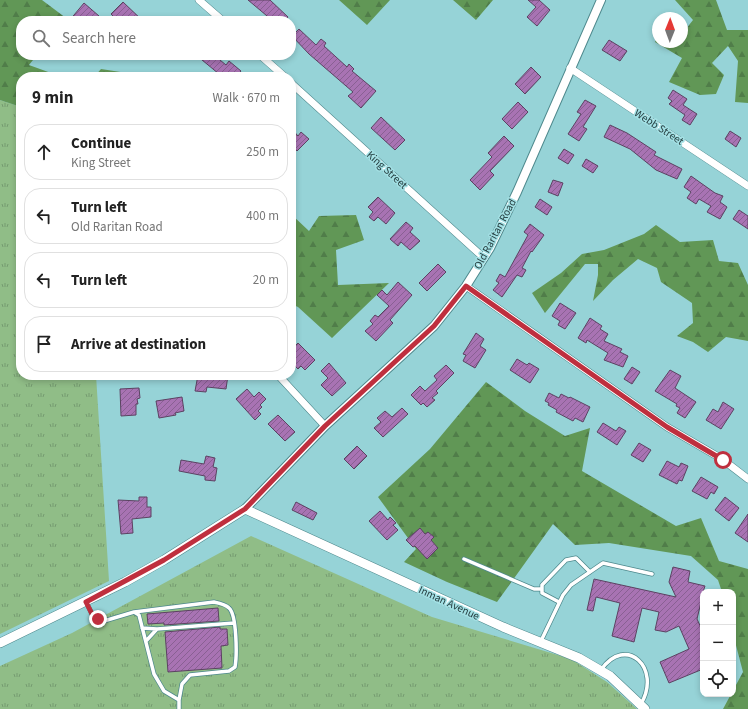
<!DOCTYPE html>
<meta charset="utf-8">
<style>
:root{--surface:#fff;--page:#f2f2f2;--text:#222;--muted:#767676;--line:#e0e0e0}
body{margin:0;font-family:"Source Sans 3",sans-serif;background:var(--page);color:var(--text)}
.controls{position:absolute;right:12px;bottom:12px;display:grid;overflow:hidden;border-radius:8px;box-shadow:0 2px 6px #0003}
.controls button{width:36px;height:36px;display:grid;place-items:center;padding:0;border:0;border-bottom:1px solid var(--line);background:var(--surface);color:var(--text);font:20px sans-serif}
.compass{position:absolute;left:652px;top:12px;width:36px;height:36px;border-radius:50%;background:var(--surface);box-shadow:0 2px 6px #0003;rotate:1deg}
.stop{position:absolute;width:12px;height:12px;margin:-9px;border:3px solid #bf2f3e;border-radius:50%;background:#fff}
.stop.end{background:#bf2f3e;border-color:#fff;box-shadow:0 1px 4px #0008}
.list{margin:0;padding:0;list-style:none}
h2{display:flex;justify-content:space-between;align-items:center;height:52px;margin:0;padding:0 16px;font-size:17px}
h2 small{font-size:13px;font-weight:400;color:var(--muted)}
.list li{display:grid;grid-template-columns:26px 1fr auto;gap:12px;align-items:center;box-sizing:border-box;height:56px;margin:0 8px 8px;padding:0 8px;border:1px solid var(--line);border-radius:16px}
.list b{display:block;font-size:15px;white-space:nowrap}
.list p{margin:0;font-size:13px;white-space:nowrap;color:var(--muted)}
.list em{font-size:13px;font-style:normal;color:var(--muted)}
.icon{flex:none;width:22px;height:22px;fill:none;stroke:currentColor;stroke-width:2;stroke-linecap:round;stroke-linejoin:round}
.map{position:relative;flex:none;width:748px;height:709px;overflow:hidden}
.search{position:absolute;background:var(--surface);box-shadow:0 2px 6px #0003;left:16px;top:16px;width:280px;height:44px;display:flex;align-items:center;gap:10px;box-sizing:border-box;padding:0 14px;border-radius:16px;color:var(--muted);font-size:15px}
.panel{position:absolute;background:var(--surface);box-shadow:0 2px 6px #0003;left:16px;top:72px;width:280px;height:308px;border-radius:16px}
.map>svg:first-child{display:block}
</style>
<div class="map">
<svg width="748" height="709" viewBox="0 0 748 709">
<defs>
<pattern id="grass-tufts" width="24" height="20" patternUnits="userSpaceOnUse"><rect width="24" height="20" fill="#90bd87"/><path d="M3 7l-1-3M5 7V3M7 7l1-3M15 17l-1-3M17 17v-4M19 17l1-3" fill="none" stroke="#759b70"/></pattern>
<pattern id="forest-firs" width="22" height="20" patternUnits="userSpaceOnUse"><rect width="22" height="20" fill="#619756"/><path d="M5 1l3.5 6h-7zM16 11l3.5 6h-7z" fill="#507d49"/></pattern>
<pattern id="building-hatch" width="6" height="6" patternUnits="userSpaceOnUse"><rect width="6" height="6" fill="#a873b3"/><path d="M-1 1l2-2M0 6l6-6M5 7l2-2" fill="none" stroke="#896093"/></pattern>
</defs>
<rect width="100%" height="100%" fill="#96d3d7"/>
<path fill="url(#grass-tufts)" d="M0 100 21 107V375H96L109 581 0 634Z
M251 536 432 617 571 659 607 682 637 709H0V666L72 633Z"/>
<path fill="url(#forest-firs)" d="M0 0H42L66 18 63 21H21V55H37L29 65 62 77H21V107L0 100Z
M339 0H390L367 25Z
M453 0H493L476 20Z
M675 0H716L727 30H748V103L735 102 738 61 728 46 712 63 724 75 716 94 700 95 669 82 682 58 655 42 658 35V42H682V34L693 20Z
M101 69 153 77H94Z
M291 214 309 231 319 216 356 215 364 240 336 250 338 285 389 283 332 338 298 307 291 304Z
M656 225 680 242 713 240 719 261 738 263 748 285V341L726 337 708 352 693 342 677 336 693 323 692 303 661 282 657 268 638 259 613 280 593 301 598 275V264H585L545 313 532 293 561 273 582 254 604 250 644 234Z
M486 382 525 411 565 436 590 428 582 471 676 526 701 518 719 561 748 569V709H723L743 672 733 634V592H722L718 580 691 556 609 543 575 545 553 524 497 602 447 582 404 562 416 549 378 497 430 449Z"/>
<path fill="url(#building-hatch)" stroke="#5c4262" d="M248 0H270L288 17 285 21H273Z
M528 0H539L550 10 537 26 527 17 536 7Z
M123 2 143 21H118L111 14Z
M84 3 99 16 95 21H85L82 18 80 21H69Z
M299 29 316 45 321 39 326 43 324 46 347 67 349 64 354 69 352 71 376 91 361 108 348 96 353 92 309 54 292 36Z
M609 40 627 51 620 61 602 50Z
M196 55H214L226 65 229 61 241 71 236 77H216L219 74Z
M531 67 541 77 525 94 515 84Z
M673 90 687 99 683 105 697 114 690 125 682 120 685 115 669 104 672 101 668 98Z
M585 100 596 106 583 127 587 129 579 141 568 134 581 114 577 112Z
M518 102 528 112 512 129 502 119Z
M381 117 405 140 395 150 371 128Z
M610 125 627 133 656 152 654 155 682 169 677 179 656 170 630 149 604 137Z
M291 128 298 136 301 132 309 139 297 151 291 144Z
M730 131 741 138 736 147 725 139Z
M504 136 514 146 490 171 494 175 480 190 470 180 492 157 488 153Z
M564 149 574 155 568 164 558 158Z
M586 159 598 166 593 173 582 166Z
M691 176 715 193 723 196 720 202 727 207 720 219 707 212 711 206 699 199 696 204 687 198 691 192 684 187Z
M553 180 563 183 558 196 548 192Z
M378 197 395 213 386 224 378 217 374 221 369 217 373 212 368 207Z
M540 199 552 207 547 215 535 207Z
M739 210 748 216V229L733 219Z
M406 222 413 228 410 232 420 241 410 250 401 242 398 246 390 239Z
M530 224 544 235 532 252 531 251 522 268 526 270 522 277 517 275 502 297 493 290 499 283 496 281 500 274 505 277 528 235 524 232Z
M438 264 446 272 427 291 419 283Z
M398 282 412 295 390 320 393 323 376 341 365 331 373 324 370 321 375 315 378 317 389 306 377 295 382 290 387 295Z
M560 303 576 313 565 329 558 325 560 321 552 316Z
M590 318 602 326 600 329 608 334 604 341 622 349 620 352 628 356 623 367 604 360 608 353 587 340 586 343 578 338Z
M476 333 484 339 480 346 486 350 475 368 463 361 466 355 463 354Z
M298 343 315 360 305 370 301 366 298 369 294 365 296 362 291 357V350Z
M517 359 527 365 529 363 539 369 530 383 510 370Z
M329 363 346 383 332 396 321 385 328 378 321 371Z
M446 365 454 373 436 391 438 393 432 398 435 400 427 407 423 403 421 405 411 395 420 386 425 391 437 380 434 376Z
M632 367 640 372 632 384 624 379Z
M670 370 681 376 675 388 696 402 685 418 677 413 680 408 676 406 677 404 655 391Z
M198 375H228L226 389 207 387 206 392 195 391Z
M139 388 140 398 137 399 138 404H136V415L121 416 120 389Z
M247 389 254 397 259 392 266 399 260 405 262 407 258 411 261 414 255 420 236 399Z
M549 393 559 398 561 394 569 398 570 397 590 407 583 422 575 418 573 421 556 412 557 410 548 405 549 403 545 401Z
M182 397 184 411 175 413 176 415 159 418 156 401Z
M723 402 734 409 721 429 706 420 713 409 718 412Z
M402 408 408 414 383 437 374 428 381 422 377 418 385 411 392 417Z
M278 415 295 432 285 441 268 424Z
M603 423 616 431 619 427 626 431 617 445 597 432Z
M639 443 651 450 643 462 631 455Z
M357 446 367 456 354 469 344 459Z
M206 456 215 458 213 467 217 468 215 481 205 480V476L179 471 181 460 204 464Z
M667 461 679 467 681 463 688 466 682 481 679 480 677 484 659 475Z
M701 477 718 487 714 494 711 492 707 499 692 491Z
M139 497H147V507H151V517L132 519 133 533 121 534 118 500 139 501Z
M725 497 739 508 729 521 715 510Z
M296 502 317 513 313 520 292 510Z
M380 511 388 520 390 517 396 523 393 525 398 530 387 540 369 521Z
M748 514V542L735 533Z
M420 528 425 534 428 532 434 537 431 540 438 548 427 559 415 546 413 547 406 540Z
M673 567 690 571 688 582 705 586 703 592V602H701L697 619 703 632V669L669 683 660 662 689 649 679 626 666 632 655 630 659 612 642 608 634 642 612 636 620 603 596 597 593 611 587 610 594 579 676 597 669 582Z
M218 608 219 621 164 625V623L148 624 147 614Z
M220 627V629H227L228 645 221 646 222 668 168 672 165 632Z"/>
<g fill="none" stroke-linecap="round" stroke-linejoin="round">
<g stroke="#4e898d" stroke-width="5">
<path id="service" d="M464 559 534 589H542
M86 602 93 616 104 621 134 612 139 615 154 674 164 691 179 700V709
M559 602 542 593V585L566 560 576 558 590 572
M134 612 214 602C219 603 225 604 229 608 237 615 237 656 235 667L229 671 190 675 182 684 179 700
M142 628 157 629 234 623
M146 641 157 629
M541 641 563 595 571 585 603 563 652 574
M601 670C626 634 662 668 641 704"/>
</g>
<g stroke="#4e898d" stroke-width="8">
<path id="minor" d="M199 0 223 21
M260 55 285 77
M570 68 748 186
M291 83 484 258
M466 286 667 427 722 459 748 479
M278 375 325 426"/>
</g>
<g stroke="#4e898d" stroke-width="10">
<path id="tertiary" d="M245 509 325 426 434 326 466 286 490 248 517 192 601 0"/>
</g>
<g stroke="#4e898d" stroke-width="10">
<path id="secondary" d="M0 643 125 582 164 560 245 509 503 627 579 658 610 676 645 709"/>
</g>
<use href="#service" stroke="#fff" stroke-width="3.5"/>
<use href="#minor" stroke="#fff" stroke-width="7"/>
<use href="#tertiary" stroke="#fff" stroke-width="8"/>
<use href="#secondary" stroke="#fff" stroke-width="9"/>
</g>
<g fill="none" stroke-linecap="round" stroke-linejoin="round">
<path stroke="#bf2f3e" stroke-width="5" d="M98 619 93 616 86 602 164 560 245 509 325 426 434 326 466 286 667 427 723 460"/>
</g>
<g text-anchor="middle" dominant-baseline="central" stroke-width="3" stroke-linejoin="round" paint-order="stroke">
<g font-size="11" fill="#253e40" stroke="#a3e0e4">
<text transform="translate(659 127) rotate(33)">Webb Street</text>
<text transform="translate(387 170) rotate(42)">King Street</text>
<text transform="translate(495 234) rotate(-62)">Old Raritan Road</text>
<text transform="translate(449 603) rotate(25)">Inman Avenue</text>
</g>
</g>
</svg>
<div class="controls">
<button>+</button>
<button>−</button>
<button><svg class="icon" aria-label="locate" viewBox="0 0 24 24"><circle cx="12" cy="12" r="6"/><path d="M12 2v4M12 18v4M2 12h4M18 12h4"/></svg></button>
</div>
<svg class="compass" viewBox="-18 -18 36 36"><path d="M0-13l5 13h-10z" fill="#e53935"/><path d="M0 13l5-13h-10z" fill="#767676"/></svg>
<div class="stop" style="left:723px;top:460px"></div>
<div class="stop end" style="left:98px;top:619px"></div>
<div class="search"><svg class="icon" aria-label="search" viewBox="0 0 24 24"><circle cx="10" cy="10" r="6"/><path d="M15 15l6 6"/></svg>Search here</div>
<section class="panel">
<h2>9 min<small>Walk · 670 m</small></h2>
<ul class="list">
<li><svg class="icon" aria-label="ahead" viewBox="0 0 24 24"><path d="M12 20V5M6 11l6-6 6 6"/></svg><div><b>Continue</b><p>King Street</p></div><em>250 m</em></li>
<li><svg class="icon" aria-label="left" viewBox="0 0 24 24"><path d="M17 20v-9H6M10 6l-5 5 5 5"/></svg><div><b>Turn left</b><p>Old Raritan Road</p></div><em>400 m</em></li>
<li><svg class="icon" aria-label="left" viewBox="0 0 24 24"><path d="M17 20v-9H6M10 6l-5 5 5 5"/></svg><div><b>Turn left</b></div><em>20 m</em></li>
<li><svg class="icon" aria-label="arrive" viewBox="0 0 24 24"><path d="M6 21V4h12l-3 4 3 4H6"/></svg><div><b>Arrive at destination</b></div></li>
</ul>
</section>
</div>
